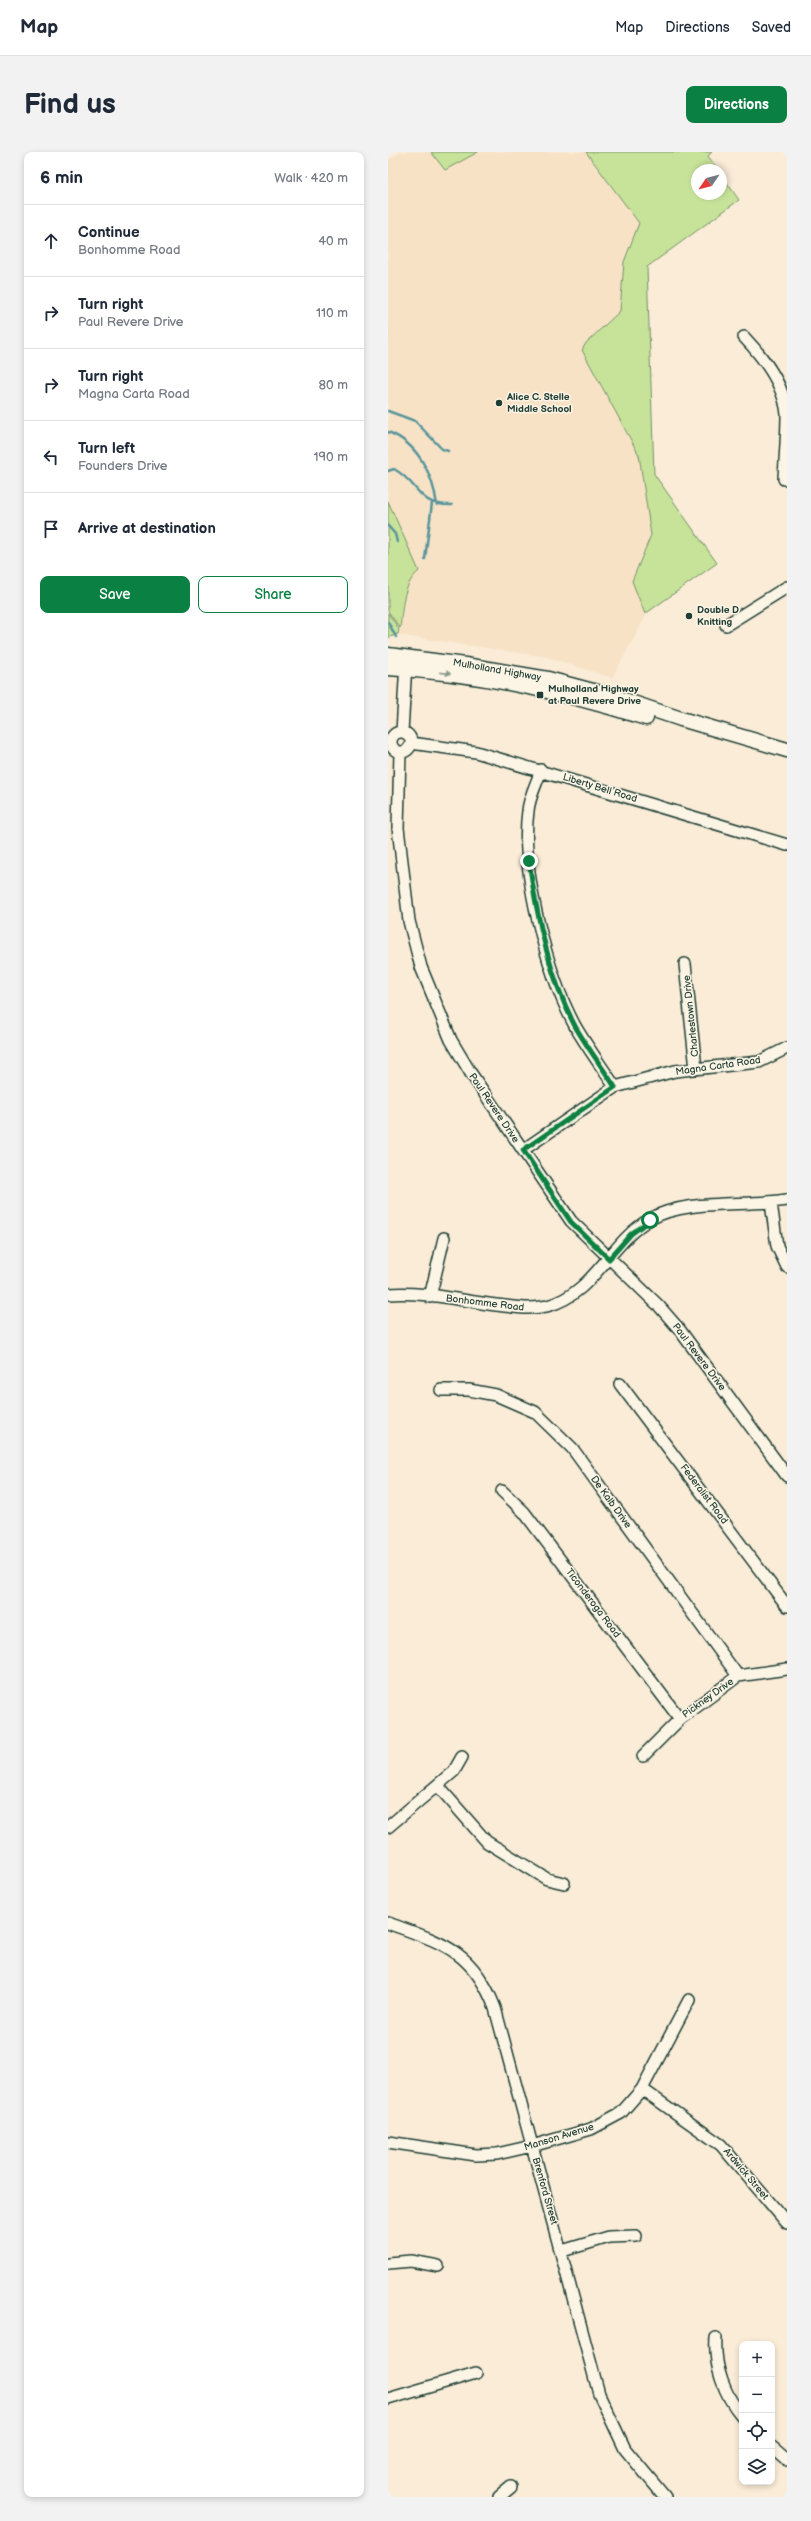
<!DOCTYPE html>
<meta charset="utf-8">
<style>
:root{--surface:#fff;--page:#f2f2f3;--text:#1f2937;--muted:#747a83;--line:#e0e1e3;--accent:#0b8043}
body{margin:0;font-family:"Balsamiq Sans",sans-serif;background:var(--page);color:var(--text)}
.controls{position:absolute;right:12px;bottom:12px;display:grid;overflow:hidden;border-radius:8px;box-shadow:0 2px 6px #0003}
.controls button{width:36px;height:36px;display:grid;place-items:center;padding:0;border:0;border-bottom:1px solid var(--line);background:var(--surface);color:var(--text);font:20px sans-serif}
.compass{position:absolute;left:303px;top:12px;width:36px;height:36px;border-radius:50%;background:var(--surface);box-shadow:0 2px 6px #0003;rotate:235deg}
.stop{position:absolute;width:12px;height:12px;margin:-9px;border:3px solid #0b8043;border-radius:50%;background:#fff}
.stop.end{background:#0b8043;border-color:#fff;box-shadow:0 1px 4px #0008}
.list{margin:0;padding:0;list-style:none}
h2{display:flex;justify-content:space-between;align-items:center;height:52px;margin:0;padding:0 16px;font-size:17px}
h2 small{font-size:13px;font-weight:400;color:var(--muted)}
.list li{display:grid;grid-template-columns:26px 1fr auto;gap:12px;align-items:center;box-sizing:border-box;height:72px;padding:0 16px;border-top:1px solid var(--line)}
.list b{display:block;font-size:15px;white-space:nowrap}
.list p{margin:0;font-size:13px;white-space:nowrap;color:var(--muted)}
.list em{font-size:13px;font-style:normal;color:var(--muted)}
.actions{display:flex;gap:8px;padding:12px 16px}
.actions a{flex:1;padding:9px 0;border:1px solid var(--accent);border-radius:8px;text-align:center;font-size:14px;color:var(--accent)}
.actions .main{background:var(--accent);color:#fff}
.icon{flex:none;width:22px;height:22px;fill:none;stroke:currentColor;stroke-width:2;stroke-linecap:round;stroke-linejoin:round}
.map{position:relative;flex:none;width:399px;height:2345px;overflow:hidden;border-radius:8px}
header{display:flex;align-items:center;gap:24px;box-sizing:border-box;height:56px;padding:0 20px;background:var(--surface);border-bottom:1px solid var(--line)}
header strong{font-size:19px}
nav{display:flex;gap:22px;margin-inline-start:auto;font-size:14px}
.intro{display:flex;align-items:center;justify-content:space-between;box-sizing:border-box;height:96px;padding:0 24px}
h1{margin:0;font-size:28px}
.button{padding:10px 18px;border-radius:8px;background:var(--accent);color:#fff;font-size:14px;font-weight:700}
main{display:flex;gap:24px;padding:0 24px}
aside{flex:1;background:var(--surface);border-radius:8px;box-shadow:0 2px 6px #0003}
.map>svg:first-child{display:block}
</style>
<header>
<strong>Map</strong>
<nav><a>Map</a><a>Directions</a><a>Saved</a></nav>
</header>
<div class="intro"><h1>Find us</h1><a class="button">Directions</a></div>
<main>
<aside>
<h2>6 min<small>Walk · 420 m</small></h2>
<ul class="list">
<li><svg class="icon" aria-label="ahead" viewBox="0 0 24 24"><path d="M12 20V5M6 11l6-6 6 6"/></svg><div><b>Continue</b><p>Bonhomme Road</p></div><em>40 m</em></li>
<li><svg class="icon" aria-label="right" viewBox="0 0 24 24"><path d="M7 20v-9h11M14 6l5 5-5 5"/></svg><div><b>Turn right</b><p>Paul Revere Drive</p></div><em>110 m</em></li>
<li><svg class="icon" aria-label="right" viewBox="0 0 24 24"><path d="M7 20v-9h11M14 6l5 5-5 5"/></svg><div><b>Turn right</b><p>Magna Carta Road</p></div><em>80 m</em></li>
<li><svg class="icon" aria-label="left" viewBox="0 0 24 24"><path d="M17 20v-9H6M10 6l-5 5 5 5"/></svg><div><b>Turn left</b><p>Founders Drive</p></div><em>190 m</em></li>
<li><svg class="icon" aria-label="arrive" viewBox="0 0 24 24"><path d="M6 21V4h12l-3 4 3 4H6"/></svg><div><b>Arrive at destination</b></div></li>
</ul>
<div class="actions"><a class="main">Save</a><a>Share</a></div>
</aside>
<div class="map">
<svg width="399" height="2345" viewBox="0 0 399 2345">
<rect width="100%" height="100%" fill="#faecd7"/>
<filter id="ink" filterUnits="userSpaceOnUse"><feTurbulence type="fractalNoise" baseFrequency=".025" numOctaves="2"/><feDisplacementMap in="SourceGraphic" scale="8" xChannelSelector="R" yChannelSelector="G"/><feConvolveMatrix kernelMatrix="1 2 1 2 8 2 1 2 1" color-interpolation-filters="sRGB"/></filter>
<g filter="url(#ink)">
<path fill="#f7e2c6" d="M13 0H43L57 17 90 0H198L251 71 236 110 232 159 198 191 194 198 251 303 263 383 244 429 258 464 224 526 159 505 11 483 19 434 22 426 31 419 0 349V8Z"/>
<path fill="#c7e39a" stroke="#739067" d="M43 0H90L57 18Z
M198 0H324L320 4 330 18H309V42H333V22L351 48 259 115 266 322 329 411 257 462 244 429 263 383 251 303 194 198 198 191 232 159 236 110 251 71Z
M0 349 31 419C14 433 15 456 12 476L0 459Z
M0 461 11 477 10 482 0 486Z"/>
<g fill="none" stroke-linecap="round" stroke-linejoin="round">
<path stroke="#5a959b" stroke-width="2.5" d="M0 259 27 269 54 297 60 299
M0 280C30 291 45 323 49 353
M0 319 6 317C32 331 28 354 64 353
M0 374 7 382 9 390
M37 407 44 351
M0 470 8 485"/>
<g stroke="#1f3d34" stroke-width="14">
<path id="minor" d="M356 185C376 206 396 232 399 262 399 283 397 306 396 327
M338 473 399 435
M3 590a10 10 0 1 1 20 0a10 10 0 1 1-20 0Z
M14 580 18 511
M23 591 88 600 399 693
M12 601 10 676 21 769 33 815 63 888 82 920 183 1069 271 1154 291 1177 399 1324
M153 618C149 631 141 645 140 659 132 717 159 822 187 874 199 895 214 915 227 935
M297 812 308 917
M135 998 227 935 287 919 371 910 399 896
M383 1051 389 1094 399 1115
M0 1142C35 1139 74 1149 108 1153 125 1155 142 1158 159 1154 206 1142 222 1090 262 1067 299 1046 357 1055 399 1048
M42 1145 56 1086
M232 1232 399 1454
M53 1238H81L108 1243 147 1260 184 1296 350 1524
M114 1339 136 1360 292 1567
M255 1604 292 1567 350 1524 399 1517
M50 1634 99 1690 159 1727 176 1731
M0 1675 66 1619 74 1605
M0 1771C54 1791 85 1798 107 1856L211 2242 237 2297 277 2345
M254 1937 333 1993 399 2071
M0 1990 88 2003 109 2002 144 1994 203 1977 233 1961 254 1937 301 1848
M174 2099 221 2085 248 2084
M0 2111 23 2109 50 2114
M328 2186C326 2214 336 2243 354 2264
M0 2247 88 2221
M384 2295 399 2308
M111 2345 123 2335"/>
</g>
<g stroke="#1f3d34" stroke-width="17">
<path id="major" d="M0 503 77 513 160 527 224 544 293 567 399 598
M0 516C88 521 174 539 258 566"/>
</g>
<use href="#minor" stroke="#fcf5e5" stroke-width="11"/>
<use href="#major" stroke="#fcf5e5" stroke-width="14"/>
</g>
<defs><path id="oneway-solid" d="M-6-.8H1V-3.2L6.5 0L1 3.2V.8H-6Z"/></defs>
<use fill="#8e998c" href="#oneway-solid" transform="translate(57 521) rotate(7)"/>
</g>
<g fill="none" stroke-linecap="round" stroke-linejoin="round" filter="url(#ink)">
<path stroke="#0b8043" stroke-width="5" d="M141 709C149 765 161 824 187 874 199 895 214 915 227 935L135 998 183 1070 221 1107 243 1082 262 1068"/>
</g>
<g fill="#1f3d34" stroke="#fcf5e5" stroke-width="1.5">
<circle cx="111" cy="251" r="4"/>
<circle cx="301" cy="464" r="4"/>
<rect x="148" y="539" width="8" height="8" rx="2"/>
</g>
<g text-anchor="middle" dominant-baseline="central" stroke-width="3" stroke-linejoin="round" paint-order="stroke">
<g font-size="10" font-weight="bold" fill="#1f3d34" stroke="#fcf5e5" text-anchor="start">
<text x="119" y="245">Alice C. Stelle<tspan x="119" dy="12">Middle School</tspan></text>
<text x="309" y="458">Double D<tspan x="309" dy="12">Knitting</tspan></text>
<text x="160" y="537">Mulholland Highway<tspan x="160" dy="12">at Paul Revere Drive</tspan></text>
</g>
<g font-size="10" fill="#1f3d34" stroke="#fcf5e5">
<text transform="translate(109 518) rotate(10)">Mulholland Highway</text>
<text transform="translate(212 636) rotate(17)">Liberty Bell Road</text>
<text transform="translate(303 864) rotate(-96)">Charlestown Drive</text>
<text transform="translate(330 914) rotate(-8)">Magna Carta Road</text>
<text transform="translate(106 956) rotate(56)">Paul Revere Drive</text>
<text transform="translate(97 1151) rotate(7)">Bonhomme Road</text>
<text transform="translate(311 1205) rotate(53)">Paul Revere Drive</text>
<text transform="translate(316 1342) rotate(53)">Federalist Road</text>
<text transform="translate(223 1350) rotate(54)">De Kalb Drive</text>
<text transform="translate(205 1451) rotate(53)">Ticonderoga Road</text>
<text transform="translate(320 1546) rotate(-36)">Pickney Drive</text>
<text transform="translate(171 1985) rotate(-17)">Manson Avenue</text>
<text transform="translate(358 2022) rotate(50)">Ardwick Street</text>
<text transform="translate(157 2039) rotate(74)">Brenford Street</text>
</g>
</g>
</svg>
<div class="controls">
<button>+</button>
<button>−</button>
<button><svg class="icon" aria-label="locate" viewBox="0 0 24 24"><circle cx="12" cy="12" r="6"/><path d="M12 2v4M12 18v4M2 12h4M18 12h4"/></svg></button>
<button><svg class="icon" aria-label="layers" viewBox="0 0 24 24"><path d="M12 4l9 5-9 5-9-5zM3 14l9 5 9-5"/></svg></button>
</div>
<svg class="compass" viewBox="-18 -18 36 36"><path d="M0-13l5 13h-10z" fill="#e53935"/><path d="M0 13l5-13h-10z" fill="#747a83"/></svg>
<div class="stop" style="left:262px;top:1068px"></div>
<div class="stop end" style="left:141px;top:709px"></div>
</div>
</main>
